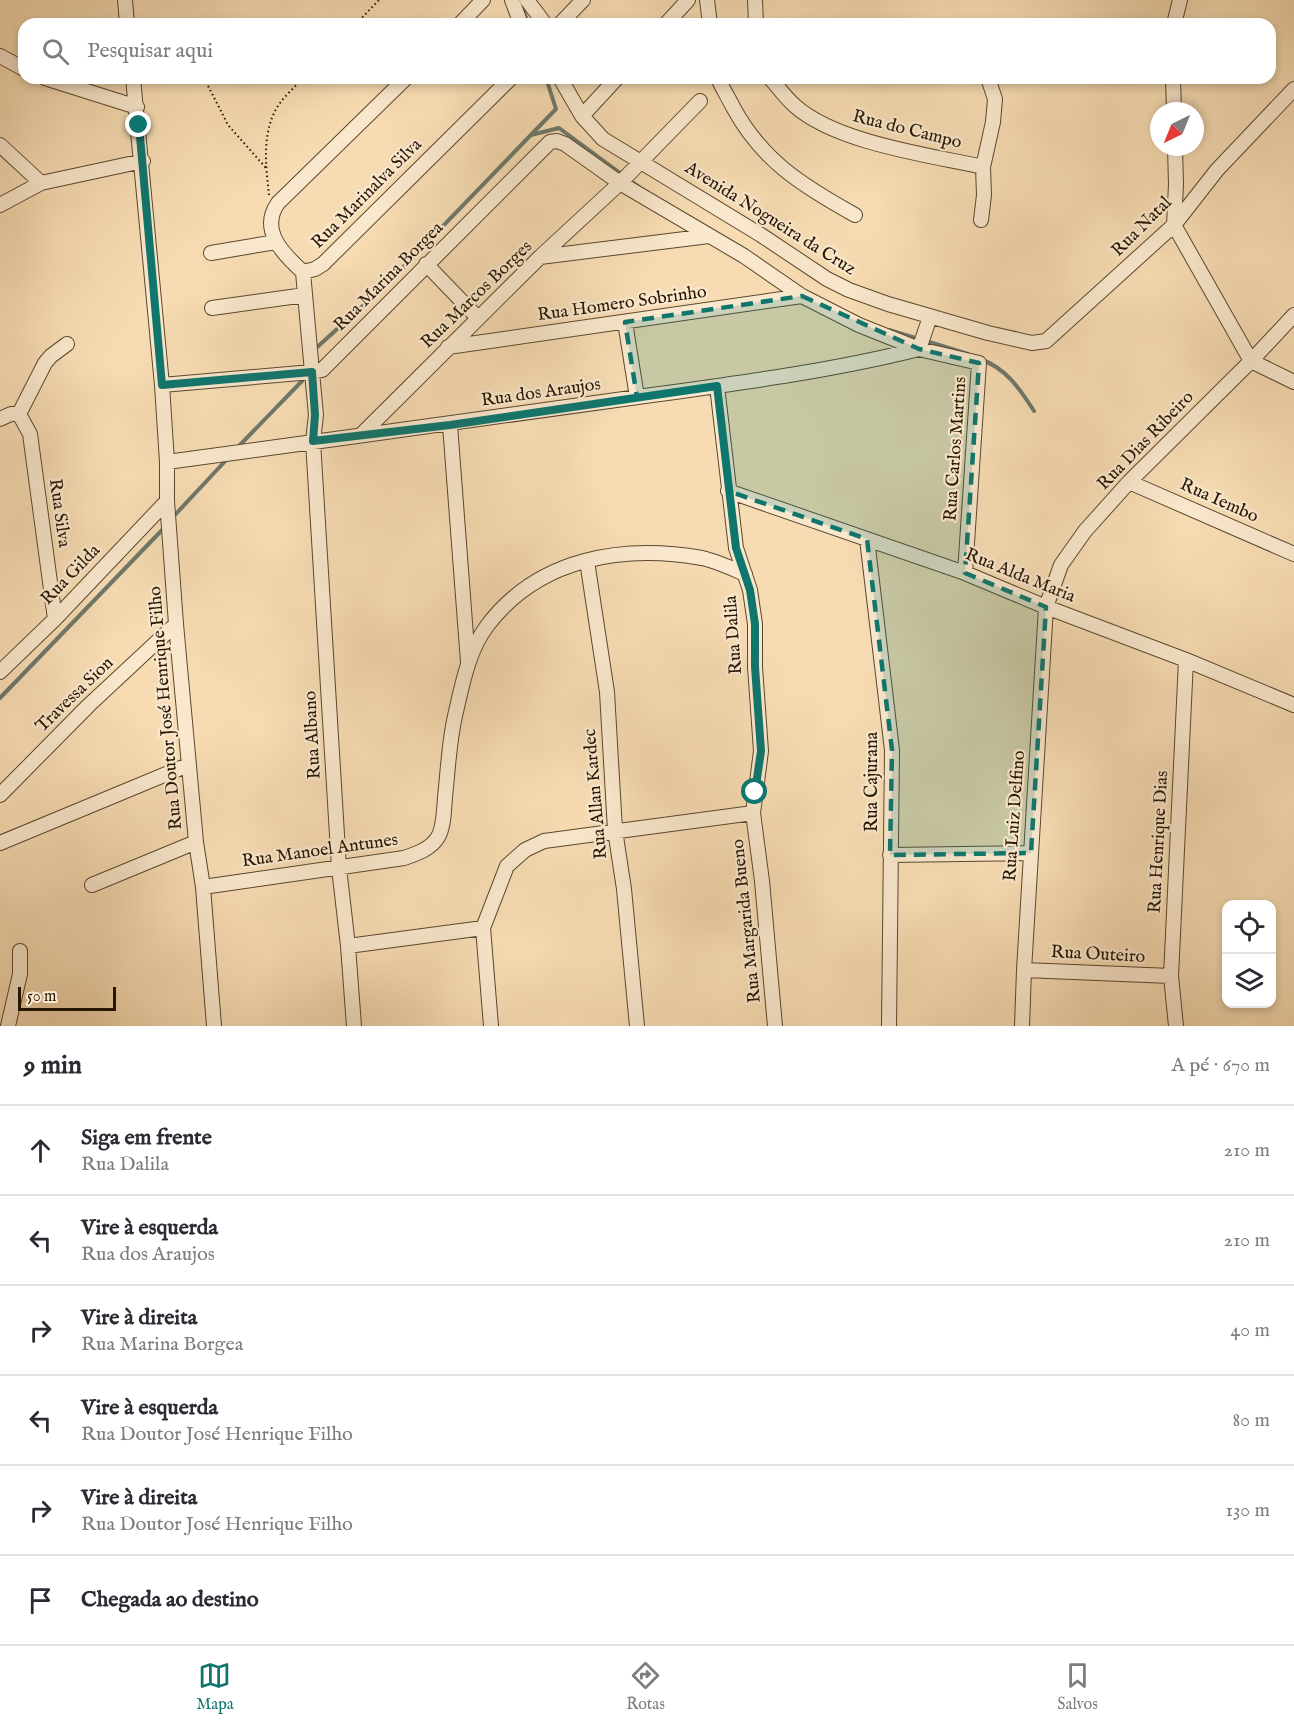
<!DOCTYPE html>
<html lang="pt">
<meta charset="utf-8">
<style>
:root{--surface:#fff;--page:#f2f2f3;--text:#2b2b33;--muted:#7c7c81;--line:#e1e1e2;--accent:#0f766e}
body{margin:0;font-family:"IM FELL English",serif;background:var(--page);color:var(--text)}
.controls{position:absolute;right:18px;bottom:18px;display:grid;overflow:hidden;border-radius:12px;box-shadow:0 3px 9px #0003}
.controls button{width:54px;height:54px;display:grid;place-items:center;padding:0;border:0;border-bottom:2px solid var(--line);background:var(--surface);color:var(--text);font:30px sans-serif}
.compass{position:absolute;left:1150px;top:102px;width:54px;height:54px;border-radius:50%;background:var(--surface);box-shadow:0 3px 9px #0003;rotate:223deg}
.scale{position:absolute;left:18px;bottom:15px;width:98px;box-sizing:border-box;padding-left:6px;border:3px solid #261602;border-top:0;font-size:16px;line-height:21px;white-space:nowrap;color:#261602;-webkit-text-stroke:4px #fae8ce;paint-order:stroke}
.stop{position:absolute;width:18px;height:18px;margin:-14px;border:4px solid #0f766e;border-radius:50%;background:#fff}
.stop.end{background:#0f766e;border-color:#fff;box-shadow:0 2px 6px #0008}
.list{margin:0;padding:0;list-style:none}
h2{display:flex;justify-content:space-between;align-items:center;height:78px;margin:0;padding:0 24px;font-size:26px}
h2 small{font-size:20px;font-weight:400;color:var(--muted)}
.list li{display:grid;grid-template-columns:39px 1fr auto;gap:18px;align-items:center;box-sizing:border-box;height:90px;padding:0 24px;border-top:2px solid var(--line)}
.list b{display:block;font-size:22px;white-space:nowrap}
.list p{margin:0;font-size:20px;white-space:nowrap;color:var(--muted)}
.list em{font-size:20px;font-style:normal;color:var(--muted)}
.icon{flex:none;width:33px;height:33px;fill:none;stroke:currentColor;stroke-width:2;stroke-linecap:round;stroke-linejoin:round}
.map{position:relative;flex:none;width:1294px;height:1026px;overflow:hidden}
.search{position:absolute;background:var(--surface);box-shadow:0 3px 9px #0003;left:18px;right:18px;top:18px;height:66px;display:flex;align-items:center;gap:15px;box-sizing:border-box;padding:0 21px;border-radius:18px;color:var(--muted);font-size:22px}
.sheet{height:618px;background:var(--surface)}
nav{display:flex;justify-content:space-around;align-items:center;box-sizing:border-box;height:84px;border-top:2px solid var(--line);background:var(--surface);font-size:16px;color:var(--muted)}
nav a{display:grid;justify-items:center;gap:3px}
nav .on{color:var(--accent)}
.map>svg:first-child{display:block}
</style>
<div class="map">
<svg width="1294" height="1026" viewBox="0 0 1294 1026">
<rect width="100%" height="100%" fill="#f7dcb3"/>
<filter id="stains"><feTurbulence type="fractalNoise" baseFrequency=".00333" numOctaves="4"/><feColorMatrix values="0 0 0 0 .2 0 0 0 0 .09 0 0 0 0 .02 0 0 0 .5 -.17"/></filter>
<radialGradient id="worn" r=".72"><stop offset=".6" stop-color="#630" stop-opacity="0"/><stop offset="1" stop-color="#630" stop-opacity=".3"/></radialGradient>
<g fill="none" stroke-linecap="round" stroke-linejoin="round">
<path stroke="#6e786c" stroke-width="4" d="M520 0 528 24
M531 135 559 128 639 187
M889 330 919 339
M926 341 968 354
M315 349 386 285 556 109 546 78
M980 359C1006 368 1020 389 1034 411
M238 447 302 381 304 376
M173 517 229 457
M0 698 164 528"/>
<g stroke="#5a482e" stroke-width="16">
<path id="minor" d="M125 0 127 24
M512 0 521 24
M527 0 545 24
M707 0 710 24
M755 0 756 24
M460 24 483 0
M560 24 583 0
M666 24 688 0
M1174 24 1180 0
M0 56 24 69
M45 78 137 107
M133 78 162 385 167 462V501L176 624 196 842 203 887 214 1026
M406 78 278 203C259 230 283 254 303 272L315 269 323 264 511 78
M560 78 582 116 603 139 761 235 827 279 849 290 888 304 988 333 1032 343 1046 341 1174 225 1217 170 1294 89
M718 78C722 88 728 97 733 107 762 161 803 186 855 215
M770 78C778 87 786 98 795 106 837 143 929 155 983 167
M1173 78 1174 111
M582 116 617 78
M0 145 41 183 143 161
M1175 147 1176 184 1174 225 1251 361 1294 382
M0 205 41 183
M981 220 984 195 983 167 993 122 995 99 988 78
M211 253 276 242
M540 257 709 236
M426 264 478 318
M212 308 305 295
M625 322 637 397
M448 347 802 296
M162 385 312 372 303 272
M717 386 736 548 750 590 755 624V667L761 751 753 813 762 881 775 1026
M19 414 30 434 55 619
M19 414 45 363 51 356 67 344
M0 419 11 414H19
M450 425 468 662
M361 435 540 257 620 183 700 101
M167 462C324 440 481 420 638 397 732 384 827 372 919 349L930 317
M1129 482 1294 554
M728 491 965 573 1046 607 1186 660 1294 705
M867 539 892 750 889 1026
M587 561 607 692 615 830 624 889 637 1026
M0 672 55 619 167 501
M0 795 89 705 176 624
M0 843 188 765
M890 855 1031 853
M92 885 196 842
M203 887 404 858C416 854 431 849 438 837 444 827 444 809 445 797 448 770 449 742 455 716 462 686 468 651 487 626 538 558 622 544 702 558 716 561 731 568 745 574
M348 946 483 928
M1024 970 1171 976
M8 1026 20 974V951
M354 1026 348 946 339 868 313 441 316 415 312 372 322 370 550 142 557 141 565 144 620 183 744 256 802 296 859 325 919 349 979 363 965 573
M491 1026 483 928 507 866 525 850 544 841 753 813
M1022 1026 1024 970 1046 607 1061 565 1085 531 1129 482 1251 361 1294 315
M1176 1026 1171 976 1186 660"/>
</g>
<path stroke="#261602" stroke-width="2" stroke-dasharray="1.5 3" stroke-linecap="butt" d="M356 24 379 0
M204 78 228 125 266 168
M269 195C266 167 262 137 275 111 281 99 294 88 303 78"/>
<use href="#minor" stroke="#fae8ce" stroke-width="14"/>
</g>
<g fill="none" stroke-linecap="round" stroke-linejoin="round">
<path stroke="#0f766e" stroke-width="8" d="M139 125 162 385 312 372 315 415 313 441 450 425 717 386 736 548 750 590 755 624V667L761 751 755 792"/>
</g>
<path fill="#0f766e" fill-opacity="0.2" stroke="#0f766e" stroke-width="4.5" stroke-dasharray="12 8" stroke-linejoin="round" d="M802 296 919 349 979 363 965 573 1046 607 1031 853 890 855 892 750 867 539 728 491 717 386 637 397 625 322Z"/>
<g text-anchor="middle" dominant-baseline="central" stroke-width="4.5" stroke-linejoin="round" paint-order="stroke">
<g font-size="18" fill="#261602" stroke="#fae8ce">
<text transform="translate(907 130) rotate(14)">Rua do Campo</text>
<text transform="translate(367 194) rotate(-45)">Rua Marinalva Silva</text>
<text transform="translate(770 219) rotate(32)">Avenida Nogueira da Cruz</text>
<text transform="translate(1142 227) rotate(-45)">Rua Natal</text>
<text transform="translate(389 277) rotate(-45)">Rua Marina Borgea</text>
<text transform="translate(477 295) rotate(-44)">Rua Marcos Borges</text>
<text transform="translate(622 304) rotate(-8)">Rua Homero Sobrinho</text>
<text transform="translate(541 393) rotate(-8)">Rua dos Araujos</text>
<text transform="translate(1146 441) rotate(-46)">Rua Dias Ribeiro</text>
<text transform="translate(956 449) rotate(-86)">Rua Carlos Martins</text>
<text transform="translate(1219 501) rotate(24)">Rua Iembo</text>
<text transform="translate(59 513) rotate(82)">Rua Silva</text>
<text transform="translate(71 575) rotate(-46)">Rua Gilda</text>
<text transform="translate(1020 576) rotate(22)">Rua Alda Maria</text>
<text transform="translate(734 635) rotate(-94)">Rua Dalila</text>
<text transform="translate(75 695) rotate(-44)">Travessa Sion</text>
<text transform="translate(166 708) rotate(-95)">Rua Doutor José Henrique Filho</text>
<text transform="translate(313 735) rotate(-93)">Rua Albano</text>
<text transform="translate(872 782) rotate(-90)">Rua Cajurana</text>
<text transform="translate(596 794) rotate(-95)">Rua Allan Kardec</text>
<text transform="translate(1015 816) rotate(-86)">Rua Luiz Delfino</text>
<text transform="translate(1159 842) rotate(-87)">Rua Henrique Dias</text>
<text transform="translate(320 851) rotate(-8)">Rua Manoel Antunes</text>
<text transform="translate(747 921) rotate(-96)">Rua Margarida Bueno</text>
<text transform="translate(1098 955) rotate(3)">Rua Outeiro</text>
</g>
</g>
<rect width="100%" height="100%" filter="url(#stains)"/>
<rect width="100%" height="100%" fill="url(#worn)"/>
</svg>
<div class="controls">
<button><svg class="icon" aria-label="locate" viewBox="0 0 24 24"><circle cx="12" cy="12" r="6"/><path d="M12 2v4M12 18v4M2 12h4M18 12h4"/></svg></button>
<button><svg class="icon" aria-label="layers" viewBox="0 0 24 24"><path d="M12 4l9 5-9 5-9-5zM3 14l9 5 9-5"/></svg></button>
</div>
<svg class="compass" viewBox="-18 -18 36 36"><path d="M0-13l5 13h-10z" fill="#e53935"/><path d="M0 13l5-13h-10z" fill="#7c7c81"/></svg>
<div class="scale">50 m</div>
<div class="stop" style="left:755px;top:792px"></div>
<div class="stop end" style="left:139px;top:125px"></div>
<div class="search"><svg class="icon" aria-label="search" viewBox="0 0 24 24"><circle cx="10" cy="10" r="6"/><path d="M15 15l6 6"/></svg>Pesquisar aqui</div>
</div>
<section class="sheet">
<h2>9 min<small>A pé · 670 m</small></h2>
<ul class="list">
<li><svg class="icon" aria-label="ahead" viewBox="0 0 24 24"><path d="M12 20V5M6 11l6-6 6 6"/></svg><div><b>Siga em frente</b><p>Rua Dalila</p></div><em>210 m</em></li>
<li><svg class="icon" aria-label="left" viewBox="0 0 24 24"><path d="M17 20v-9H6M10 6l-5 5 5 5"/></svg><div><b>Vire à esquerda</b><p>Rua dos Araujos</p></div><em>210 m</em></li>
<li><svg class="icon" aria-label="right" viewBox="0 0 24 24"><path d="M7 20v-9h11M14 6l5 5-5 5"/></svg><div><b>Vire à direita</b><p>Rua Marina Borgea</p></div><em>40 m</em></li>
<li><svg class="icon" aria-label="left" viewBox="0 0 24 24"><path d="M17 20v-9H6M10 6l-5 5 5 5"/></svg><div><b>Vire à esquerda</b><p>Rua Doutor José Henrique Filho</p></div><em>80 m</em></li>
<li><svg class="icon" aria-label="right" viewBox="0 0 24 24"><path d="M7 20v-9h11M14 6l5 5-5 5"/></svg><div><b>Vire à direita</b><p>Rua Doutor José Henrique Filho</p></div><em>130 m</em></li>
<li><svg class="icon" aria-label="arrive" viewBox="0 0 24 24"><path d="M6 21V4h12l-3 4 3 4H6"/></svg><div><b>Chegada ao destino</b></div></li>
</ul>
</section>
<nav>
<a class="on"><svg class="icon" aria-label="map" viewBox="0 0 24 24"><path d="M3 6l6-2 6 2 6-2v14l-6 2-6-2-6 2zM9 4v14M15 6v14"/></svg>Mapa</a>
<a><svg class="icon" aria-label="directions" viewBox="0 0 24 24"><path d="M12 3l9 9-9 9-9-9zM9 14v-3h6M13 9l2 2-2 2"/></svg>Rotas</a>
<a><svg class="icon" aria-label="saved" viewBox="0 0 24 24"><path d="M7 4h10v16l-5-4-5 4z"/></svg>Salvos</a>
</nav>
